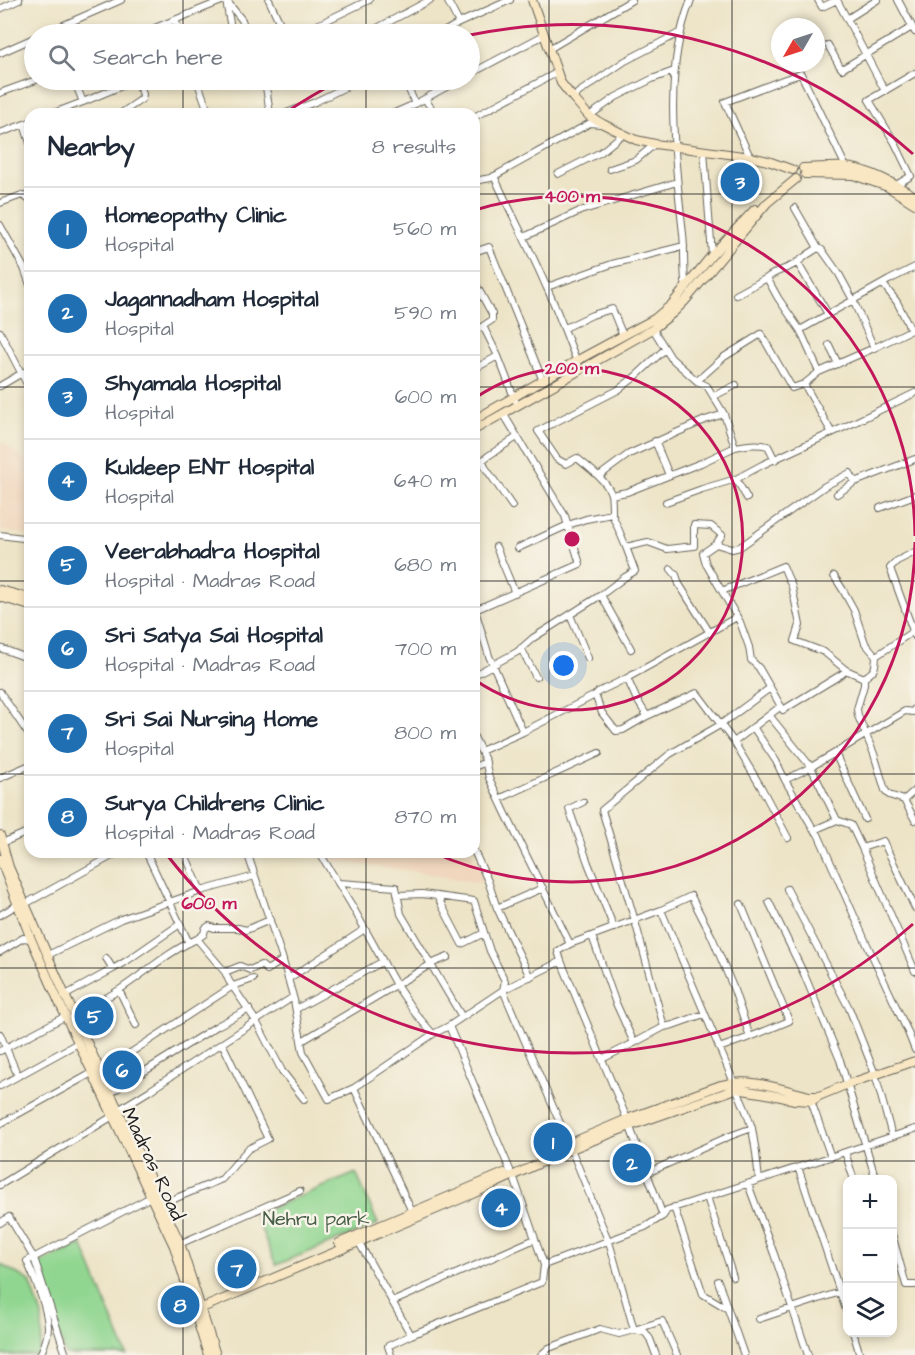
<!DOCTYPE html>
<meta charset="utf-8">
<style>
:root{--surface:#fff;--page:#f2f2f3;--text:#1f2937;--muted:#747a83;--line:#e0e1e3;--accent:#1f6fb2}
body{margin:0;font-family:"Architects Daughter",sans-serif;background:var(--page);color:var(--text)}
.controls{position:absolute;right:18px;bottom:18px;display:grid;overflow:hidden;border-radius:12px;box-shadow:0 3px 9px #0003}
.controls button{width:54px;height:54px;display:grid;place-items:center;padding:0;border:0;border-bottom:2px solid var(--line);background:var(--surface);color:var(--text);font:30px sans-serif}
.compass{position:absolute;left:771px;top:18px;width:54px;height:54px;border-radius:50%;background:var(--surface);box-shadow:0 3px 9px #0003;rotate:231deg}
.you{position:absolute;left:564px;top:666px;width:21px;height:21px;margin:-15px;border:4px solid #fff;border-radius:50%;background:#1a73e8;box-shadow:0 0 0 9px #1a73e833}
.badge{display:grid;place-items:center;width:39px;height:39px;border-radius:50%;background:var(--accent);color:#fff;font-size:20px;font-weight:700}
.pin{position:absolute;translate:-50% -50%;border:3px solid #fff;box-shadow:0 2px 6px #0006}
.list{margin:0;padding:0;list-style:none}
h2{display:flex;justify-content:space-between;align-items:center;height:78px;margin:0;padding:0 24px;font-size:26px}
h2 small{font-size:20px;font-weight:400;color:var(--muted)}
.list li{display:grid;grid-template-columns:39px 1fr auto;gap:18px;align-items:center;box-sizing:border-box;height:84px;padding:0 24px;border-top:2px solid var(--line)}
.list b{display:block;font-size:22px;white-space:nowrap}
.list p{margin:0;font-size:20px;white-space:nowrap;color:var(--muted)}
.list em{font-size:20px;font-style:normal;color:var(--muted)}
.icon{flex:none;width:33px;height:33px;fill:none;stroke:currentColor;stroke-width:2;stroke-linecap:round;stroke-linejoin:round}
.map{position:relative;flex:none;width:915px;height:1355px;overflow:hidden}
.search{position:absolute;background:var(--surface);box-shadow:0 3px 9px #0003;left:24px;top:24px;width:456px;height:66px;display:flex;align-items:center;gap:15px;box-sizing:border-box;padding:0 21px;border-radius:33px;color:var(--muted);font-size:22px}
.panel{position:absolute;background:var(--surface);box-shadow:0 3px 9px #0003;left:24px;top:108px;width:456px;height:750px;border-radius:18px}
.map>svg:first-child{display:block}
</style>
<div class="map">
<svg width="915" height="1355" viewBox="0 0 915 1355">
<rect width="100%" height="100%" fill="#f7f3e8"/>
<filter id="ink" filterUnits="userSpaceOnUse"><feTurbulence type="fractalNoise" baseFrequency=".0167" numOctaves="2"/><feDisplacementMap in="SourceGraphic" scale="12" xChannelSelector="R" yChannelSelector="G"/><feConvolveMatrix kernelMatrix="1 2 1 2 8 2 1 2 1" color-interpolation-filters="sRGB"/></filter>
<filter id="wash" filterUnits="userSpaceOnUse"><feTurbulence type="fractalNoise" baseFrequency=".008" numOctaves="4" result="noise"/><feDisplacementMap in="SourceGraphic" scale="24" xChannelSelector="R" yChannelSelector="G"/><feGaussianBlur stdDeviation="1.35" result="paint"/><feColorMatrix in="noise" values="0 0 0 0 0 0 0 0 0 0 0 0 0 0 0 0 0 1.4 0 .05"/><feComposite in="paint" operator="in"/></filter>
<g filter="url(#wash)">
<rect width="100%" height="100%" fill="#ede4c7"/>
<path fill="#f0d6bc" d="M2 442 30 464V535L0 530V452Z
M326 852H471L484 880 473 882 432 874 329 860Z"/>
<path fill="#90d690" stroke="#567956" stroke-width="1.5" d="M356 1173 378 1224 276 1265 255 1215Z
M82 1244 127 1355H66L33 1266Z
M0 1264 30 1281 42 1316V1337L38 1355H0Z"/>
</g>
<g filter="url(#ink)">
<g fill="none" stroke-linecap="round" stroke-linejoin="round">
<g stroke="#656258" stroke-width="8">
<path id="minor" d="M226 0 242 20 247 34
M269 0 285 34
M447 0 459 23
M818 0 822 7 837 0
M837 0 885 91
M898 0 915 32
M226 1 232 34H230
M0 9 19 0
M847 19 877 0
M175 20 181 34
M307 30 369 0
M43 34 121 0
M140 34 224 0
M366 34 430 0
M440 34 459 23 510 0
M828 45 839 65 842 69 912 27
M549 49 632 0
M0 53 34 38
M470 74 544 35
M74 80 83 102
M197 80 209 114
M262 80 266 87 270 114
M405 80 415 104
M431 80 437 91
M0 93 36 80
M425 99 435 114
M574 99 578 93 625 61 681 32
M51 114 83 102 136 80
M120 114 142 99 143 94 135 80
M284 114 315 102 360 80
M392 114 415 104 459 80
M589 116 616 97 652 79 674 71
M474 117 558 72
M24 124 30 143
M0 133 30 122
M704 151 712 255
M750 157 725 102 785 79 801 74 846 167
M610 169 636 160 655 144
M558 174 601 152 623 134
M494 176C511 213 530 249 546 286 558 311 567 338 578 364
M474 181 491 178 590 123 600 124
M896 185 911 176 895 143 869 100 915 73
M0 203 22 195 30 200
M795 208 818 248 822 250 839 274 853 300 874 348
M0 225 24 268 30 285
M524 237 580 211 677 182
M474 252 489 247 543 381
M797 262 828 314
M767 278 778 298 800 330 819 372
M474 281 492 314V320L483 326
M883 284 897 302 911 330
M547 287 612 264 684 246
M686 289C683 271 685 252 683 234 675 158 662 72 691 0
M736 295 767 278C776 270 789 269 798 262 804 257 811 252 818 248
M565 328 592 315 612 309 623 336
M653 329 671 358 697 381 707 386 724 414 735 447C746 445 757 443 768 446L775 460
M800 330 889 280 915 267
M474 331 483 326 498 356
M0 332 30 390
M829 345 838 364
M474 369 498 356 515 400
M697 381 724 357 761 334 792 388 804 384 819 372 874 348 915 328
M804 384 832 433
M0 386 22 373 30 370
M714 396 736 385
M655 441 669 475
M599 476 629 454 705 420 724 414
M736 479 747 498
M837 494 855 482
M611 495 627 492 701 463 735 447
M666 502 702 489 736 479 762 465 851 424 915 393
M512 506 485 467 483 460 488 456 517 437
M880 508 915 495
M612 514C612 509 612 499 611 494 607 481 588 467 577 458L566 464 557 459 538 431 618 390 635 377 665 349
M0 535 30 539
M716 544 732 549 740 547 825 486 850 473 855 482 915 459
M496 547 515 593
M518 548 568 525 586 519 612 514 626 547
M915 552 897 561 890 568 915 636
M671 569 676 575 679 584 710 633
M834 576 843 590 854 610 865 643 876 656
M722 591 783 566 792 587 800 625 795 641 824 652 846 670 864 678
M601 595 631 649
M474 607 489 656 523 732 481 751
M475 610 580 564 565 516 503 413
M570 615 588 658
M0 648 30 659
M521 648 536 677
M474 675 517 652 533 638 601 595 625 577 635 571 626 547 648 542 667 549 694 546V525L711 526 722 535 716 544 703 553 706 564 740 622 749 647 751 660 759 668 783 710 842 674 846 670
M627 678 636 698 647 716
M864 678V685L857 709 858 716 874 754 885 790 889 795 904 800 915 790
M864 678C876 670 875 669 876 656L915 630
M0 692 29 735
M595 695 602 713 616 731 623 730 647 716 697 693 734 742 761 787 788 838
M769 715 811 767 835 753 865 819
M753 727 776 761 785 780 814 830
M523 732 595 695 598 692 627 678 737 617
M474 737 485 760 489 778 505 812 570 944 558 951 561 961
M734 742 781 706
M835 753 905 711 913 712 915 708
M474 767 486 762
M0 778 30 765
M785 780 811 767 837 820
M499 799 599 753
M904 800 915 820
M583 802 569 809 588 863 614 928
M2 843 30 831
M862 848 915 971
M474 851 488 881 497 908 530 977
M146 852 189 943
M184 852 201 891 255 876
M247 852 282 957 294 1000 303 1052 329 1099 354 1088
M319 852 351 904 396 985 415 1013 433 1034 449 1026 510 1170
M339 883 396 887 401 914 462 1017
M787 889 849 1008 875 1074 892 1136
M398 895 422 894 474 901 490 951 505 981 503 990
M437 896 462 944 484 933
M769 902 804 974 840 1060 876 1180
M25 904 119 852
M741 904 789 1021 750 1037
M497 908 543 888
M915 908 883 841 862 848 851 825 837 820 814 830 818 834 864 938 907 1030 915 1050
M661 910 691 896 712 937 733 987 750 1037 719 1048
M0 915 17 905
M270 920 246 930 238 928H214L209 926 205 929 204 934 197 939 225 972 240 966 250 970 261 965 267 970 283 960
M592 936 615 1001 634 1043 664 1027 635 921 602 810 670 754 720 725 770 688
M570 944 661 910 746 1111 752 1128 756 1153 759 1180
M0 952 23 938 31 939
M48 955 121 919 201 891
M113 969 128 960 180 924
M225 972 229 981 256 1021 293 997
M288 979 365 929
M119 990 136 1025
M503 990 561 961 627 1119 663 1216 667 1210 845 1152 854 1180
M64 996 113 969 106 958
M296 1009 382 962
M74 1015C89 1007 105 999 119 990 145 973 169 951 197 939
M449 1026 503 990 569 1144 610 1245 634 1330 662 1321 677 1355
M664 1027 673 1025 704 1014
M0 1034 18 1076
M302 1041 433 963 448 957
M0 1051 66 1016
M602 1059 634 1043
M0 1086 78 1043
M110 1093 217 1026 249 1009
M810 1098 831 1157
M118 1110 149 1091 256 1021 282 1071 304 1099
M0 1124 92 1073 118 1061 233 986 253 979
M845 1152 915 1129
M798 1167 848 1316
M647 1173 730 1136 752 1128
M513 1175 544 1265
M748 1184 774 1254 808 1355
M0 1185 113 1116
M707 1197 733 1277
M162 1204 222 1179 248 1149 268 1139 222 1043
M674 1207 703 1294 728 1309
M414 1216 354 1088 433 1034
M0 1223 9 1217 34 1258 66 1355
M892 1234 906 1285H915
M357 1239 411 1335
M177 1245 300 1191
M718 1281 744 1355
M392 1302 535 1239
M759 1319 840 1292
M853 1332 860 1355
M40 1355C44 1347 48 1336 48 1327 47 1306 35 1280 27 1261L151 1197
M391 1355 388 1346 411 1335 542 1282 544 1265 645 1227 663 1216
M541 1355 549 1348 600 1329 619 1334 634 1330 645 1332 650 1339 656 1355"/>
</g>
<g stroke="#656258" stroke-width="10">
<path id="secondary" d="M532 0 561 83 574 99 589 116 603 124 636 140 655 144 750 157 768 161 793 170
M803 168C817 168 832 166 846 167 869 169 896 185 915 196
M805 174 853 175 888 187 915 204
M474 420 576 361 654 319 672 304 712 255 755 209
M474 430 653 329 674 312 685 301 767 203 796 179
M0 590 30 598
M0 597 30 606
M0 835 9 867 65 995 180 1243 216 1355
M0 859 31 939 58 1000 174 1246 208 1355
M568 1144 627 1119 721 1085C751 1077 780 1089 810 1096H815
M339 1243 504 1173
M195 1311 468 1196 571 1149 630 1126 736 1089 767 1094 795 1100 812 1101 819 1096 848 1084 915 1061"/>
</g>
<use href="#minor" stroke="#fff" stroke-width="6"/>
<use href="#secondary" stroke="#f9e7c3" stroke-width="8"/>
</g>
</g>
<path fill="none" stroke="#1c1c1c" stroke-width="1.5" stroke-opacity="0.55" d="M183 0V34M366 0V34M549 0V1355M732 0V1355M183 80V114M366 80V114M0 194H30M474 194H915M0 387H30M474 387H915M0 581H30M474 581H915M0 774H30M474 774H915M183 852V1355M366 852V1355M0 968H915M0 1161H915"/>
<g fill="none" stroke="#c2185b" stroke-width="3">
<path d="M475 398A171 171 0 1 1 475 680"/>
<path d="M915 542A343 343 0 0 1 432 852M475 210A343 343 0 0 1 915 536"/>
<path d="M913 924A514 514 0 0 1 167 855M285 113A514 514 0 0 1 339 81M470 35A514 514 0 0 1 913 154"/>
</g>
<g text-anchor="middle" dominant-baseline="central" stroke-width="5" stroke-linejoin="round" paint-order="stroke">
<g font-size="20" fill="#1c1c1c" stroke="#f7f3e8">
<text transform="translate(153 1164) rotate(65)">Madras Road</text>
</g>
<g font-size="20" fill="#455d45" stroke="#f7f3e8">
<text x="316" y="1219">Nehru park</text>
</g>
</g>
<circle cx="572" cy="539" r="9" fill="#c2185b" stroke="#f7f3e8" stroke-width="3"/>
<g font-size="18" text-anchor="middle" font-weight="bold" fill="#c2185b" stroke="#f7f3e8" stroke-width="5" stroke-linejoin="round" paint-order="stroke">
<text x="572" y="202">400 m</text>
<text x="572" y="374">200 m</text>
<text x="209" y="909">600 m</text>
</g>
</svg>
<div class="controls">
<button>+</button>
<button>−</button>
<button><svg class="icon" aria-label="layers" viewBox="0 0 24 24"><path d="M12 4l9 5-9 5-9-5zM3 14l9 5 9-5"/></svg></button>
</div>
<svg class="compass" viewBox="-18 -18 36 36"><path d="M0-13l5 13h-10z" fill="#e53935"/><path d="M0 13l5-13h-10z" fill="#747a83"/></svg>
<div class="you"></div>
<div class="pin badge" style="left:553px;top:1142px">1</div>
<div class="pin badge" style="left:632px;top:1163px">2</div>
<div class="pin badge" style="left:740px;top:182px">3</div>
<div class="pin badge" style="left:501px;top:1208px">4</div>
<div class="pin badge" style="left:94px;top:1016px">5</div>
<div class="pin badge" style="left:122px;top:1070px">6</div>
<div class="pin badge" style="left:237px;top:1269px">7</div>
<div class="pin badge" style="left:180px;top:1305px">8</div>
<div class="search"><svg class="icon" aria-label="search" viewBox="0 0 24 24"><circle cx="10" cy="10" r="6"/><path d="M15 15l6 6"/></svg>Search here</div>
<section class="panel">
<h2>Nearby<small>8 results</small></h2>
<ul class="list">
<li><span class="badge">1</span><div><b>Homeopathy Clinic</b><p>Hospital</p></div><em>560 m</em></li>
<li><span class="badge">2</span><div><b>Jagannadham Hospital</b><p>Hospital</p></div><em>590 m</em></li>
<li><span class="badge">3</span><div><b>Shyamala Hospital</b><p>Hospital</p></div><em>600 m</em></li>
<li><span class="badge">4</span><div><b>Kuldeep ENT Hospital</b><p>Hospital</p></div><em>640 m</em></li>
<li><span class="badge">5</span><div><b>Veerabhadra Hospital</b><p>Hospital · Madras Road</p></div><em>680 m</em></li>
<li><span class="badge">6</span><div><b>Sri Satya Sai Hospital</b><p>Hospital · Madras Road</p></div><em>700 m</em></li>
<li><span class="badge">7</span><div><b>Sri Sai Nursing Home</b><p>Hospital</p></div><em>800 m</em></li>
<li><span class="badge">8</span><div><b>Surya Childrens Clinic</b><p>Hospital · Madras Road</p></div><em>870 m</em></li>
</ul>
</section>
</div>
